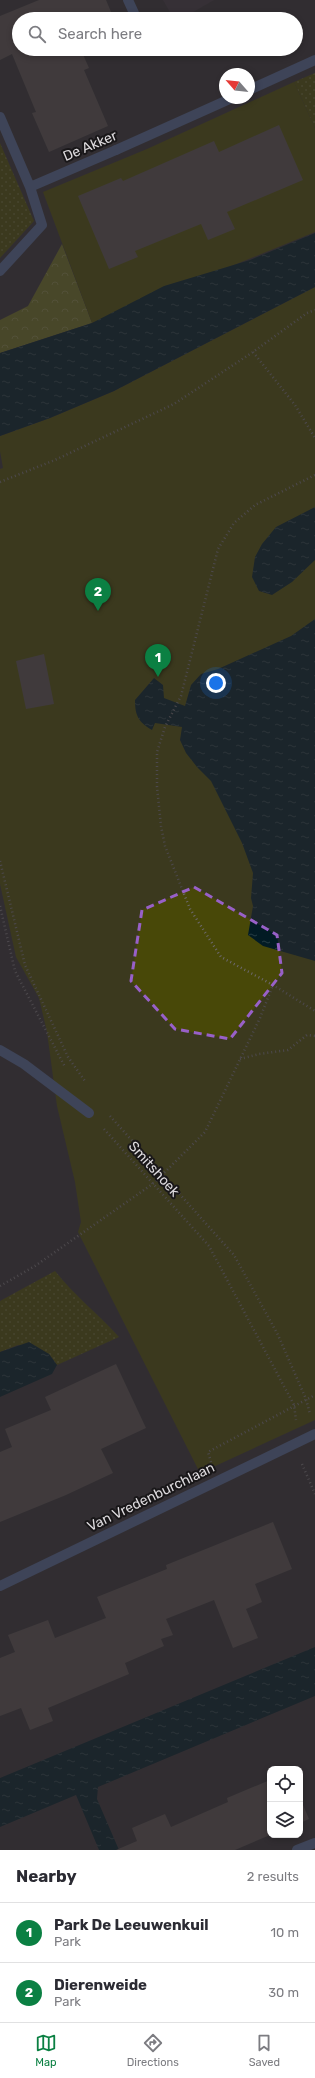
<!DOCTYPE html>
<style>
:root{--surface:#fff;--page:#f2f2f3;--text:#2b2b33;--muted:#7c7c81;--line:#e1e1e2;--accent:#0b8043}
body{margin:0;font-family:Rubik,sans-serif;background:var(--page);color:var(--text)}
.controls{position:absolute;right:12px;bottom:12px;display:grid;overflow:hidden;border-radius:8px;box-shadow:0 2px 6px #0003}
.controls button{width:36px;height:36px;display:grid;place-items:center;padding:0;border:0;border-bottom:1px solid var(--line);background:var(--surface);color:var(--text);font:20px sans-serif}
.compass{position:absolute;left:219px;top:68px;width:36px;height:36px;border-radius:50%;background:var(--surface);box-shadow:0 2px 6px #0003;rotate:298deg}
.you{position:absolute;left:216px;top:683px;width:14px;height:14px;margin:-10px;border:3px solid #fff;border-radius:50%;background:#1a73e8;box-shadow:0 0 0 6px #1a73e833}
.badge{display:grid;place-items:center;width:26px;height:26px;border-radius:50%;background:var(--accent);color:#fff;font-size:13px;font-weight:700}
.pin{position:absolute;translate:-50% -33px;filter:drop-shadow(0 1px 2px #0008)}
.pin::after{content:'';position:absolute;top:21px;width:14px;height:12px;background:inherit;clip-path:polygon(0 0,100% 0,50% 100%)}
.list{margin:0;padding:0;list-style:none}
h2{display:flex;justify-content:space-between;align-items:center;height:52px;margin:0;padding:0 16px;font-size:17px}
h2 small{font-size:13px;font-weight:400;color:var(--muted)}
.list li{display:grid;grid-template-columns:26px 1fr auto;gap:12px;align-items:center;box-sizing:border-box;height:60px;padding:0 16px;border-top:1px solid var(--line)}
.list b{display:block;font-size:15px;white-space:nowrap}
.list p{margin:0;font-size:13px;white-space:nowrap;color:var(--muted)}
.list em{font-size:13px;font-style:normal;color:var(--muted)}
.icon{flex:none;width:22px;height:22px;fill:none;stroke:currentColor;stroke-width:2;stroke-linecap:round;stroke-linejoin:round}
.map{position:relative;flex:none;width:315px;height:1850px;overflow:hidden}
.search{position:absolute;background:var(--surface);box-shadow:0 2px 6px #0003;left:12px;right:12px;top:12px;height:44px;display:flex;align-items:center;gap:10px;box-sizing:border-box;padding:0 14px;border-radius:22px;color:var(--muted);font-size:15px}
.sheet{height:172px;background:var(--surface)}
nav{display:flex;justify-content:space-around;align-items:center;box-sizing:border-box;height:56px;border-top:1px solid var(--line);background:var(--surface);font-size:11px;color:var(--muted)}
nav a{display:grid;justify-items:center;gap:2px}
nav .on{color:var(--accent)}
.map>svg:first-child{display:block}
</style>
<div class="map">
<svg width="315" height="1850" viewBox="0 0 315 1850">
<defs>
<pattern id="grass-dots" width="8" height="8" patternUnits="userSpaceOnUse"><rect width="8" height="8" fill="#484808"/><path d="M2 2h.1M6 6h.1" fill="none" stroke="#62622c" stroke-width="1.8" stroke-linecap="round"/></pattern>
<pattern id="forest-crowns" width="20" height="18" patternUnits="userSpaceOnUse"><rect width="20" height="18" fill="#656621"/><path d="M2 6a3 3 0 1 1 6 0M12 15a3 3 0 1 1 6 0" fill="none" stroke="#7b7b41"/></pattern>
<pattern id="water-ripples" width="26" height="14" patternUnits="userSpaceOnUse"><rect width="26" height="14" fill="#021b24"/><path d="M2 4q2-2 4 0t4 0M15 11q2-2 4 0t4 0" fill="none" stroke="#263c43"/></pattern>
</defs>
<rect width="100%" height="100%" fill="#322e32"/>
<path fill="#3d343d" d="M163 0H214L181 19H174Z"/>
<path fill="url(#grass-dots)" d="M315 73V128L294 82Z
M0 143 34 221 0 258Z
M55 1271C74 1295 98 1314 119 1337L57 1365 49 1354 18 1345 0 1352V1301Z"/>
<path fill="url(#forest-crowns)" d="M62 244 92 323 0 353V320L28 306Z"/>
<path fill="#484808" d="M294 82 315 128V232L92 323 43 192 147 149Z
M315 287V1420L200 1473 78 1232 81 1222 75 1182 57 1106 47 1032 39 998 16 957 0 884V469L3 468 0 451V436L50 418 114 391Z"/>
<path fill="url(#water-ripples)" d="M315 233V287L114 391 50 418 0 436V353L92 323 164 286 250 260Z
M315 507V560L292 582 272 595 259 591 252 577 255 557 262 544 276 527Z
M315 619V961L263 946 248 935 253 906 251 898 253 873 242 843 211 781 197 767 186 753 180 740 182 727 155 723 152 730C138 722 135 715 135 700L154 678 163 685 164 698 185 706 191 685 201 674 218 669 291 636Z
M29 1342 49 1354 57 1365 52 1374 0 1397V1352Z
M315 1647V1696L98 1787 97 1799 119 1850H99L76 1795 0 1827V1778Z"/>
<path fill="#524b4a" d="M39 0H106L114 19H19V49H84L81 50 89 68 84 70 108 126 49 152 32 113 36 112 12 54 0 60V16Z
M279 125 303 180 227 212 235 229 208 240 201 224 135 251 138 257 109 269 78 196 121 178 123 181 214 141 219 152Z
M44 654 54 704 26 709 16 661Z
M116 1364 146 1428 101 1449 113 1473 66 1495 0 1522V1452L12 1447 5 1429 51 1410 45 1397Z
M273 1522 292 1569 255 1584 262 1602 246 1609 258 1638 233 1648 214 1600 166 1619 173 1635 161 1639 164 1646 125 1663 129 1674 48 1708 53 1721 30 1730 21 1708 0 1716V1658L15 1652 8 1635 48 1620 55 1638 106 1618 97 1597 167 1569 166 1565Z
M270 1780V1835L235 1850H116L137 1841 132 1828 165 1814 171 1827 228 1802 227 1798Z
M300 1798 309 1819 300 1823Z"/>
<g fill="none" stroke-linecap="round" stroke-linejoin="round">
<path stroke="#6d696d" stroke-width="2.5" stroke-dasharray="1 3" stroke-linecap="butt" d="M253 352 295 405 315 438
M315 475 255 505 234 523 218 549 181 696 165 727 157 752V787L161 826 165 846 190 909 221 957 273 985 315 1011
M0 482 55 460 174 404 253 352 307 313 315 310
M0 861 25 965 68 1057 85 1081
M0 906 15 971 65 1067
M240 1059 259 1054 288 1050 307 1035 315 1036
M110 1116 234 1255 278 1335 306 1399 310 1414
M104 1129 209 1246 294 1405 296 1420
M0 1286 35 1266 154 1183 205 1132 260 1018 273 985
M211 1462 208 1452 315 1395
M302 1464 315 1494"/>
<path stroke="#4e6088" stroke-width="10" d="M128 0 134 13
M249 90 315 60
M116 150 232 98
M0 1050 24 1064 89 1113"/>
<path stroke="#4e6088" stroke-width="10" d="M0 117 30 187 116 150
M0 271 42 225 30 187
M0 1586 315 1434
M297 1850 315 1843"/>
</g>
<path d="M0 0H315V1850H0ZM194 887 277 935 282 973 230 1039 175 1029 131 981 142 910Z" fill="#322e32" fill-opacity=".55" fill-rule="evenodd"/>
<path fill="none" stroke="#9860c8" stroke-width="3" stroke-dasharray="8 5" stroke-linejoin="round" d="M194 887 277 935 282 973 230 1039 175 1029 131 981 142 910Z"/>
<g text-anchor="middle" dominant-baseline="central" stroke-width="4" stroke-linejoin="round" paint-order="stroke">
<g font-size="14" fill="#dddadd" stroke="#191719">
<text transform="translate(90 146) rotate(-23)">De Akker</text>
<text transform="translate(154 1169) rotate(48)">Smitshoek</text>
<text transform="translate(151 1497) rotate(-26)">Van Vredenburchlaan</text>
</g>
</g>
</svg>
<div class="controls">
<button><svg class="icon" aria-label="locate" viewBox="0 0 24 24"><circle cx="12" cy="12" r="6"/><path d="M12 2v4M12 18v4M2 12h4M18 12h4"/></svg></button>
<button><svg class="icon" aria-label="layers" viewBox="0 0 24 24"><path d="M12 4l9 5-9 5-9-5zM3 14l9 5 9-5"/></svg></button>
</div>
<svg class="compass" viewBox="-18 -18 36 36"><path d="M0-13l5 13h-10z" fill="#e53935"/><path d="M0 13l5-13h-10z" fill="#7c7c81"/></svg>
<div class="you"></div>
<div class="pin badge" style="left:158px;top:677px">1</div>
<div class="pin badge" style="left:98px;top:611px">2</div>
<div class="search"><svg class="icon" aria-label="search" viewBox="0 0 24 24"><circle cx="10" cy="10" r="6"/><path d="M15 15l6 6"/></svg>Search here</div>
</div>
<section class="sheet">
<h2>Nearby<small>2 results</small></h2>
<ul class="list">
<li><span class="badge">1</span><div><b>Park De Leeuwenkuil</b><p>Park</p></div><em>10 m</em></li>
<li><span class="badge">2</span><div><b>Dierenweide</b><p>Park</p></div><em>30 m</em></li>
</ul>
</section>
<nav>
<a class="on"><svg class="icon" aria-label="map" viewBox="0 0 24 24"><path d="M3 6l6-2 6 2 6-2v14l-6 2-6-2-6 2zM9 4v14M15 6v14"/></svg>Map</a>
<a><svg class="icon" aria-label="directions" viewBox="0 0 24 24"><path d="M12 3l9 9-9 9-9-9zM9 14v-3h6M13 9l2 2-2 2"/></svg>Directions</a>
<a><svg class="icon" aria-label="saved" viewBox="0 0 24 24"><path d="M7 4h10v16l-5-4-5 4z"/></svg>Saved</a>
</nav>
